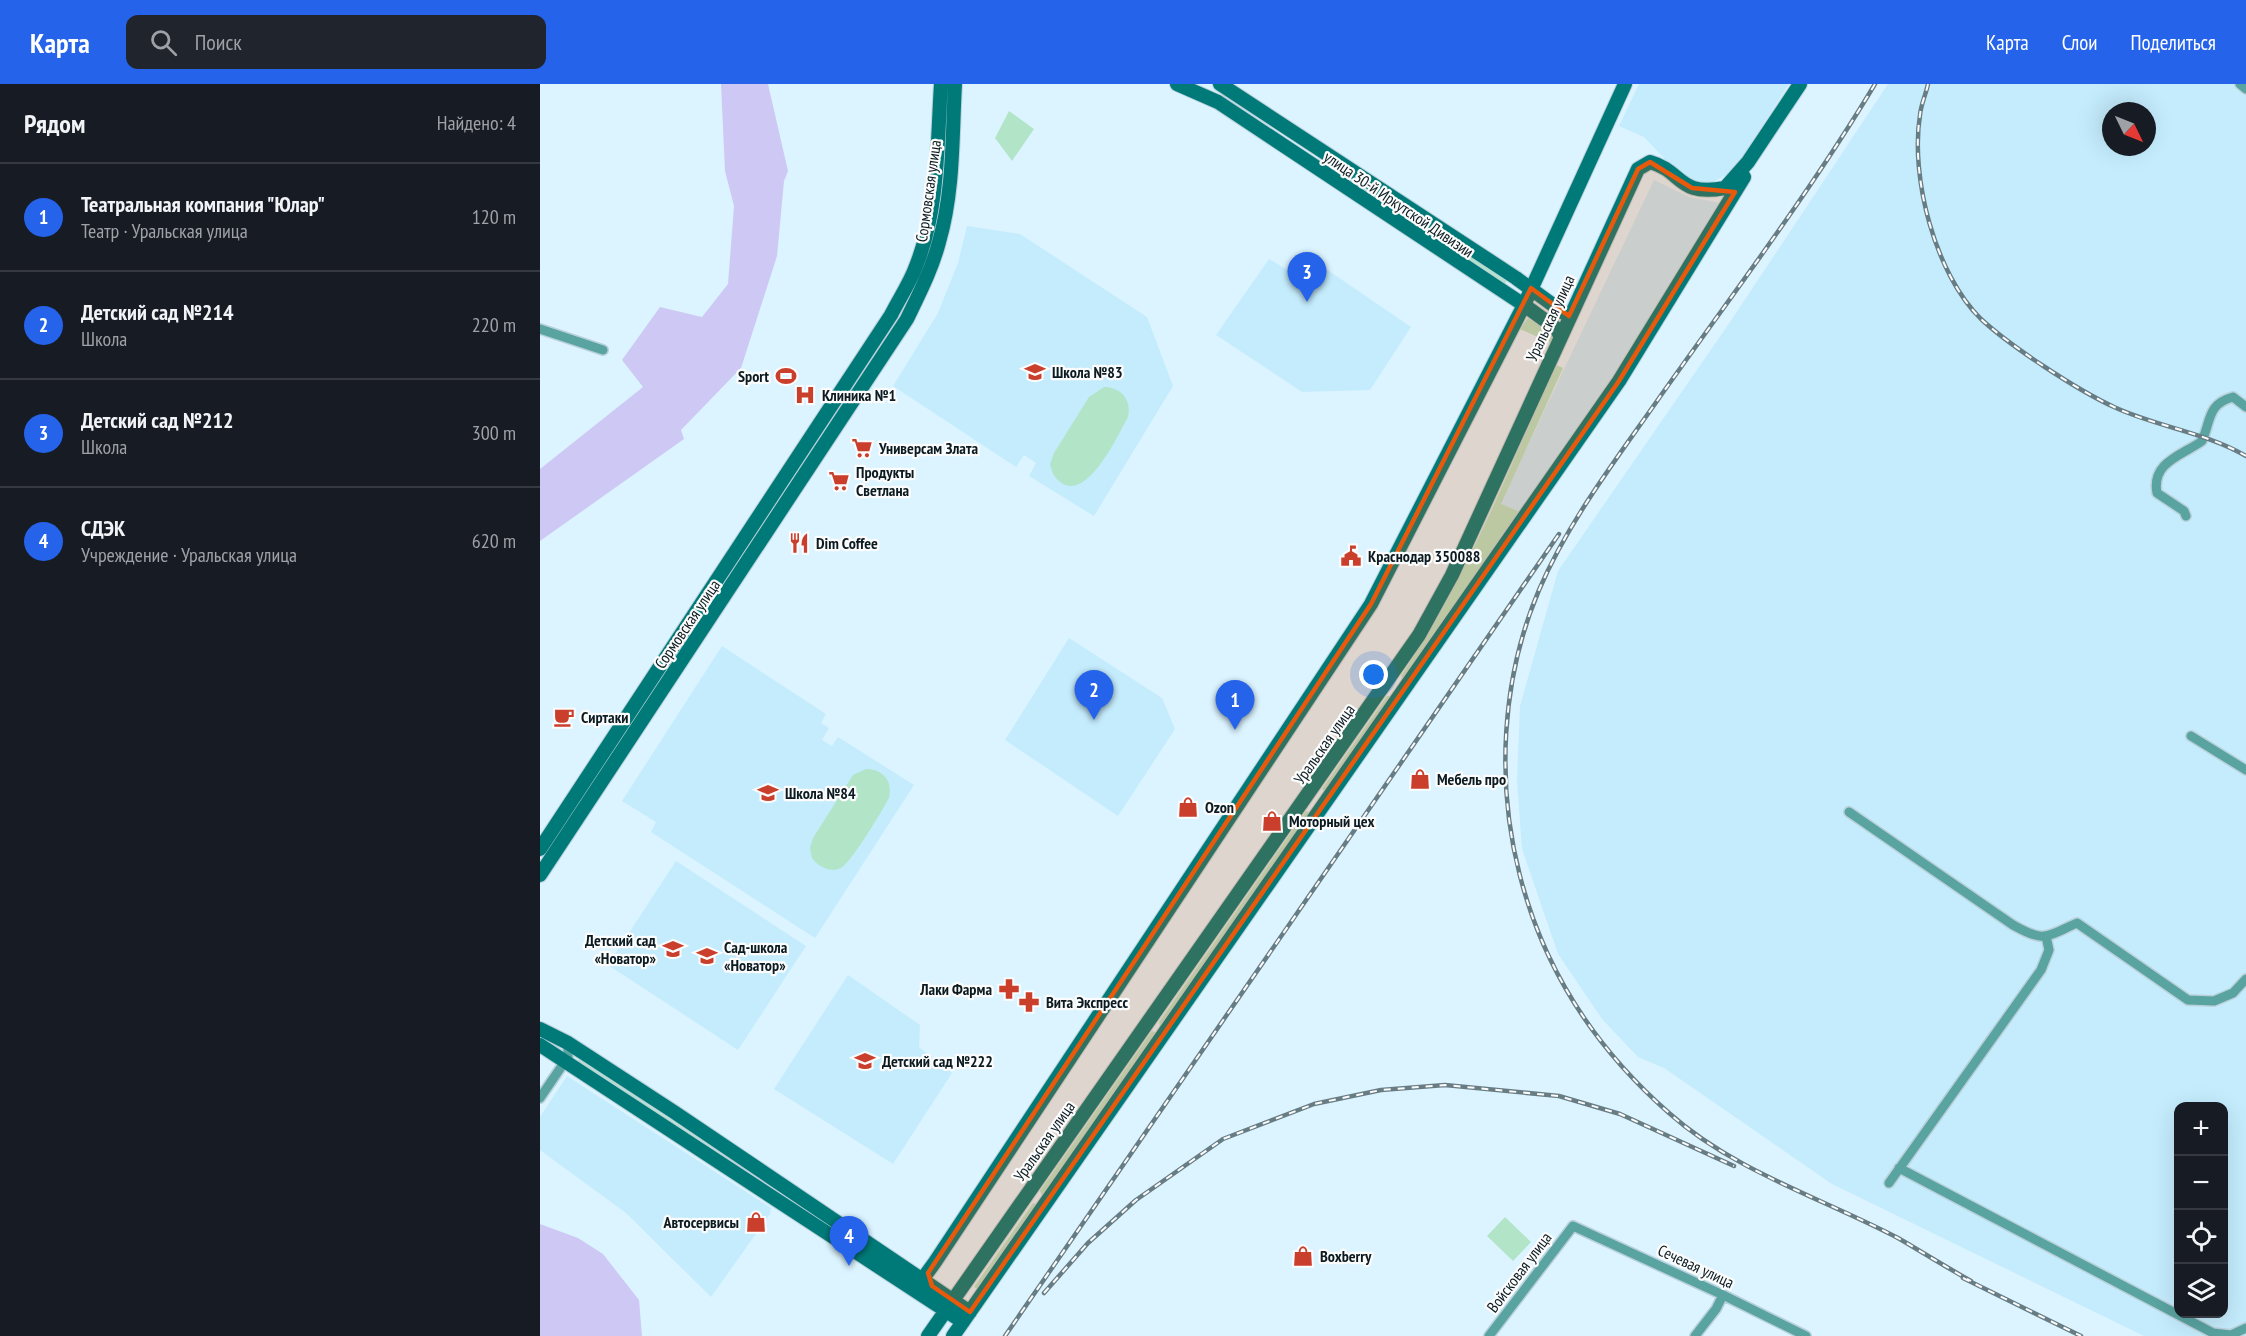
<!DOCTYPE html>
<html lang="ru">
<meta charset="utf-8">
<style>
:root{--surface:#171b24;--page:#20242c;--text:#f1f3f6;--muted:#9ea1a6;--line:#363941;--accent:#2563eb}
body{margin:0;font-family:"PT Sans Narrow",sans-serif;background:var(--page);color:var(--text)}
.controls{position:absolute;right:18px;bottom:18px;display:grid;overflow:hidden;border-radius:12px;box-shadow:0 6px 24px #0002}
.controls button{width:54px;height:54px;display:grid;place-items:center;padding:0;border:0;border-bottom:2px solid var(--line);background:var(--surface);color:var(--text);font:30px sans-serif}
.compass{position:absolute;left:1562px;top:18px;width:54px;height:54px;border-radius:50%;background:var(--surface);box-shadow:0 6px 24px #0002;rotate:133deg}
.you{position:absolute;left:834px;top:591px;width:21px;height:21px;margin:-15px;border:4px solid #fff;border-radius:50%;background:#1a73e8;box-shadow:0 0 0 9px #1a73e833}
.badge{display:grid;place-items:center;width:39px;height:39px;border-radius:50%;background:var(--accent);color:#fff;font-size:20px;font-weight:700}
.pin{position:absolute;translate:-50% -50px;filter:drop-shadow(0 2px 3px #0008)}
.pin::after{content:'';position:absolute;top:32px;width:21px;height:18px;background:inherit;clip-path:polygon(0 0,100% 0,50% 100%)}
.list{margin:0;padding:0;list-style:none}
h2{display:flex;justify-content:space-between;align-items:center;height:78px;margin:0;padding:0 24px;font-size:26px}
h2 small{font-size:20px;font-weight:400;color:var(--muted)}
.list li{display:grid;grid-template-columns:39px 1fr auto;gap:18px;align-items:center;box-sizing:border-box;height:108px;padding:0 24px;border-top:2px solid var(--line)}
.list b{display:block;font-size:22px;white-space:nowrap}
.list p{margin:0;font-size:20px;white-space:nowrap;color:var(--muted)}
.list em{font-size:20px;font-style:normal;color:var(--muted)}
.icon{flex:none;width:33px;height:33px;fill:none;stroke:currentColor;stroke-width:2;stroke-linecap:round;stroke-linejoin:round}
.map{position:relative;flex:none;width:1706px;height:1252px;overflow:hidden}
header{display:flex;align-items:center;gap:36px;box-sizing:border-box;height:84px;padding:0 30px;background:var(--accent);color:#fff}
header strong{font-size:28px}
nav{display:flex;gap:33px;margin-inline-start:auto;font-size:21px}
.search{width:420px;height:54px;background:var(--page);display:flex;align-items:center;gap:15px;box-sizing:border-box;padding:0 21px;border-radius:12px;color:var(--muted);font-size:22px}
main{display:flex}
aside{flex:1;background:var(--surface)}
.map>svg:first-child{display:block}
</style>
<header>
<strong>Карта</strong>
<div class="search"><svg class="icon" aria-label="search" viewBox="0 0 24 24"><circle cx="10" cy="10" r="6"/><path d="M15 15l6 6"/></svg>Поиск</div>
<nav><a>Карта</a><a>Слои</a><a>Поделиться</a></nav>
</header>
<main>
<aside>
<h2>Рядом<small>Найдено: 4</small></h2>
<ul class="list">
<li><span class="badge">1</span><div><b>Театральная компания &quot;Юлар&quot;</b><p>Театр · Уральская улица</p></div><em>120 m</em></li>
<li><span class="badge">2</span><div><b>Детский сад №214</b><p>Школа</p></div><em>220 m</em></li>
<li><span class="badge">3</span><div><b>Детский сад №212</b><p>Школа</p></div><em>300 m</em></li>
<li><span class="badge">4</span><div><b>СДЭК</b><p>Учреждение · Уральская улица</p></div><em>620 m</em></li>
</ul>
</aside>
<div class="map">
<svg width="1706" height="1252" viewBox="0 0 1706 1252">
<rect width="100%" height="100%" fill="#dbf4ff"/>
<path fill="#c4ecfd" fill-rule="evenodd" d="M1099 0H1249L1193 87 1168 101H1153L1128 84 1123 73 1104 53 1079 42Z
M1348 0H1706V1252H1604L1292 1100 1124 984 1098 973 1062 935 1018 870 982 765 977 697 980 622 1018 487 1190 238ZM1571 27H1607V63H1571ZM1638 1022H1684V1230H1638Z
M1114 96 1149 113 1180 119 1087 276 983 429 960 420Z
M427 142 480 150 607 233 633 302 554 432 489 392 496 379 484 371 476 383 353 302 398 229 418 179Z
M729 175 760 194 773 176 871 243 830 306 762 308 676 251Z
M529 554 622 614 635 645 578 732 465 656Z
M182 562 286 630 281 639 289 644 282 656 292 662 298 653 374 701 275 854 111 748 116 738 82 717Z
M136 777 266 862 198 966 68 881Z
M308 891 380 941 379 963 412 989 353 1080 234 1005Z
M27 992 231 1124 230 1130 171 1213 86 1129 0 1066V1033Z"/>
<path fill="#b2e4c8" d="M405 0H409C405 70 405 141 375 206 360 238 339 267 320 296L318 292 375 197Z
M698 24 967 196 964 202Z
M469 27 494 45 472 77 455 54Z
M988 234 1015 248 1013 260 980 245Z
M1016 281 1023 284 961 420 983 429 863 598 861 592C926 497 968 386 1016 281Z
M564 303C581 303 592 316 588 333 576 355 541 431 513 390L510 380 514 369 549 313Z
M847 612H852L787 709 782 705Z
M326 685C343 685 353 697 349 714 342 727 311 779 301 784 290 789 279 783 272 774L270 764 273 754 313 691Z
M766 727 771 729 620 942 619 938Z
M612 947 617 949 502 1111 500 1107Z
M38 976H41L238 1107 236 1109 37 979Z
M493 1119 497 1120 439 1206 434 1203Z
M965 1133 991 1158 973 1177 947 1152Z"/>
<path fill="#cec8f5" d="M181 0H228L248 87 244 97 237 172 201 284 141 346 144 355 0 457V385L103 303 82 276 120 223 162 233 188 200 194 122 185 87Z
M0 1140 38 1154 63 1170 99 1216 102 1252H0Z"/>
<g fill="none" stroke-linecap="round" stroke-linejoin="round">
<g stroke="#bad1db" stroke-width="12">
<path id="street" d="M1700 0 1706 5
M0 245 63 266
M1646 432 1644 427 1617 409C1611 378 1643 371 1662 357 1671 337 1667 320 1693 313L1706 323
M1651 652 1706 686
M1309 728 1473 841C1505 859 1505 853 1537 839L1648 916 1674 917 1693 909 1706 895
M0 1014 28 973V959
M1359 1084 1673 1249 1691 1251 1706 1244
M1349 1099 1501 886 1509 866 1506 852
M949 1252 1033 1142 1183 1211 1266 1252
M1155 1252 1176 1225 1183 1211"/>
</g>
<g stroke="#bad1db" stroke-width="16">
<path id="secondary" d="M637 0 678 18 984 221 1017 245 1020 252
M680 0 976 194 1024 229H1030
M0 765 351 231C359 215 370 199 376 182 399 125 397 60 401 0
M0 791 367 235C379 210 392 185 399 158 414 107 412 52 415 0
M0 945 28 959 134 1028 430 1228
M0 961 423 1238
M368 1201 379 1200 395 1178 831 520 984 221 1085 0
M388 1252 879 551 912 491 1098 85 1110 78C1143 87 1137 113 1185 104L1208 78 1260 0
M413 1252 1079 297 1204 93"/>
</g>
<use href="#street" stroke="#59a3a1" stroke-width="9"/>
<use href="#secondary" stroke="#007a78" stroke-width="14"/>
<g stroke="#687c84" stroke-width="4.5">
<path id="rail" d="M1335 0C1269 110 1191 212 1117 317 1075 377 1028 438 999 506 961 595 956 700 980 792 1004 886 1056 965 1129 1029 1194 1087 1282 1114 1358 1154 1382 1168 1406 1183 1431 1197
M1388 0C1386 10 1381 20 1380 31 1370 93 1395 190 1441 235 1470 262 1537 306 1574 323 1617 343 1665 348 1706 372
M1423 1194 1541 1252
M504 1209 548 1159 596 1116 683 1055 774 1020 841 1006 905 1001 1019 1012 1080 1030 1194 1082
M465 1252 1019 450"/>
</g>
<use href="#rail" stroke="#fcfcfc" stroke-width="2" stroke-dasharray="7" stroke-linecap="butt"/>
</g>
<path fill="#e8590c" fill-opacity="0.2" stroke="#e8590c" stroke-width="4.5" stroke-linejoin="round" d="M1110 78 1152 104 1195 108 1079 297 430 1228 392 1202 388 1189 831 520 991 204 1029 232 1098 85Z"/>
<defs>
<g id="school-bare" transform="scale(1.62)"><path d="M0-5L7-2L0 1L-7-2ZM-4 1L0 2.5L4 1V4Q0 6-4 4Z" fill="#ca3e2c" stroke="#fcfcfc" stroke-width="2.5" paint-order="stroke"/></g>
<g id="stadium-bare" transform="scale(1.62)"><path d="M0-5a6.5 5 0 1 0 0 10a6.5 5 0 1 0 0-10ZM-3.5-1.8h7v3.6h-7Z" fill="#ca3e2c" stroke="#fcfcfc" stroke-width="2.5" paint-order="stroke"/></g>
<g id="hospital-bare" transform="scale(1.62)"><path d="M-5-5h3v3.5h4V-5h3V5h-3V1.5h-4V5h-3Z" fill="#ca3e2c" stroke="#fcfcfc" stroke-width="2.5" paint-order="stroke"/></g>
<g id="supermarket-bare" transform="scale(1.62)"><path d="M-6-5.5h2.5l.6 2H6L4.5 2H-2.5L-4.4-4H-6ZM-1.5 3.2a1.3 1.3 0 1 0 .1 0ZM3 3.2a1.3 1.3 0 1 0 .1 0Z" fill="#ca3e2c" stroke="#fcfcfc" stroke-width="2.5" paint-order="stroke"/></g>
<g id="restaurant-bare" transform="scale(1.62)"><path d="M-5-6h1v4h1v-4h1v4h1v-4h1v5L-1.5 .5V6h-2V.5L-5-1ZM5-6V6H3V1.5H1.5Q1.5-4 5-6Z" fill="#ca3e2c" stroke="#fcfcfc" stroke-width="2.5" paint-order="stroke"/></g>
<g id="civic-bare" transform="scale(1.62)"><path d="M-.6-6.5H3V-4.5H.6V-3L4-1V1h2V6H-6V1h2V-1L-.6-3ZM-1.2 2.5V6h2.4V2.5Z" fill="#ca3e2c" stroke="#fcfcfc" stroke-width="2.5" paint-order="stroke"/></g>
<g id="cafe-bare" transform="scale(1.62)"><path d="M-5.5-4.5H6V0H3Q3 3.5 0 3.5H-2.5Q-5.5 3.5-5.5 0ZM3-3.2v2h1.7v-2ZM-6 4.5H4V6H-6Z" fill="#ca3e2c" stroke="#fcfcfc" stroke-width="2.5" paint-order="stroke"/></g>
<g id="shop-bare" transform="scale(1.62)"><path d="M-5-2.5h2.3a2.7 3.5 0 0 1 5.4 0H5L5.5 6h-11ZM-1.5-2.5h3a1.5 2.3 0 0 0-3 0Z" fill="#ca3e2c" stroke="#fcfcfc" stroke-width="2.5" paint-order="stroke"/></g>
<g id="pharmacy-bare" transform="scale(1.62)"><path d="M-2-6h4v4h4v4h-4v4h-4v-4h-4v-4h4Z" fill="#ca3e2c" stroke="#fcfcfc" stroke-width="2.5" paint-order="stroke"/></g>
</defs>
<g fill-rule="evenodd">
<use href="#school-bare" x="495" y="288"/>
<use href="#stadium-bare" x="246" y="292"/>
<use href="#hospital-bare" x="265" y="311"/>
<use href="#supermarket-bare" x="322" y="364"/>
<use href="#supermarket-bare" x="299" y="397"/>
<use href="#restaurant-bare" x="259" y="459"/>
<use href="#civic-bare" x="811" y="472"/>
<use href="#cafe-bare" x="24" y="633"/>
<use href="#shop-bare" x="880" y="695"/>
<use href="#school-bare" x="228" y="709"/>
<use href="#shop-bare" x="648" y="723"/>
<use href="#shop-bare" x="732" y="737"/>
<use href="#school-bare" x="133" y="865"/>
<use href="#school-bare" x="167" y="872"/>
<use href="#pharmacy-bare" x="469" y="905"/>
<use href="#pharmacy-bare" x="489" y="918"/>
<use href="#school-bare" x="325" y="977"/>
<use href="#shop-bare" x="216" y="1138"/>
<use href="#shop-bare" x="763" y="1172"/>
</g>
<g text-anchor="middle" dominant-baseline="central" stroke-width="4.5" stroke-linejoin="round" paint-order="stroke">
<g font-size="16" fill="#0b1b21" stroke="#fcfcfc">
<text transform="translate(388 107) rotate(-82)">Сормовская улица</text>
<text transform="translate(859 120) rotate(34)">улица 30-й Иркутской Дивизии</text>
<text transform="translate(1010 234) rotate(-65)">Уральская улица</text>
<text transform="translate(147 540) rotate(-56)">Сормовская улица</text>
<text transform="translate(784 660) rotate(-55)">Уральская улица</text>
<text transform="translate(504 1057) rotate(-55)">Уральская улица</text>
<text transform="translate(1156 1182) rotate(25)">Сечевая улица</text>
<text transform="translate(979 1188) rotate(-53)">Войсковая улица</text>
</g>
<g font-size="16" font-weight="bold" fill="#0b1b21" stroke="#fcfcfc" text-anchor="start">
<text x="512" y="288">Школа №83</text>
<text x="229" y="292" text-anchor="end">Sport</text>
<text x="282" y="311">Клиника №1</text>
<text x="339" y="364">Универсам Злата</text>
<text x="316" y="388">Продукты<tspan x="316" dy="18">Светлана</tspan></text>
<text x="276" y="459">Dim Coffee</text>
<text x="828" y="472">Краснодар 350088</text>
<text x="41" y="633">Сиртаки</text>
<text x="897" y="695">Мебель про</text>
<text x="245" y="709">Школа №84</text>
<text x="665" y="723">Ozon</text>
<text x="749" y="737">Моторный цех</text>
<text x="116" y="856" text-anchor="end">Детский сад<tspan x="116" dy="18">«Новатор»</tspan></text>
<text x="184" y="863">Сад-школа<tspan x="184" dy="18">«Новатор»</tspan></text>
<text x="452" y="905" text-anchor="end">Лаки Фарма</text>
<text x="506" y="918">Вита Экспресс</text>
<text x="342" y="977">Детский сад №222</text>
<text x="199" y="1138" text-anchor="end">Автосервисы</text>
<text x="780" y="1172">Boxberry</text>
</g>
</g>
</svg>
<div class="controls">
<button>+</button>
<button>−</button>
<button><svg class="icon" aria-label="locate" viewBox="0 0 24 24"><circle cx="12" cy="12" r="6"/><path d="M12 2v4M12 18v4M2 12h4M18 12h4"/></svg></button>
<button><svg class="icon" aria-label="layers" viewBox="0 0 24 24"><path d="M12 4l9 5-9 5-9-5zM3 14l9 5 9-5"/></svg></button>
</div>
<svg class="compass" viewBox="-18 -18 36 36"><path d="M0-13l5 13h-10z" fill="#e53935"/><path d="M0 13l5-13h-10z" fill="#9ea1a6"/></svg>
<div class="you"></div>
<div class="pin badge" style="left:695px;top:646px">1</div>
<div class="pin badge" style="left:554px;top:636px">2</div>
<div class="pin badge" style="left:767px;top:218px">3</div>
<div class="pin badge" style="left:309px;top:1182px">4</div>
</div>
</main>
